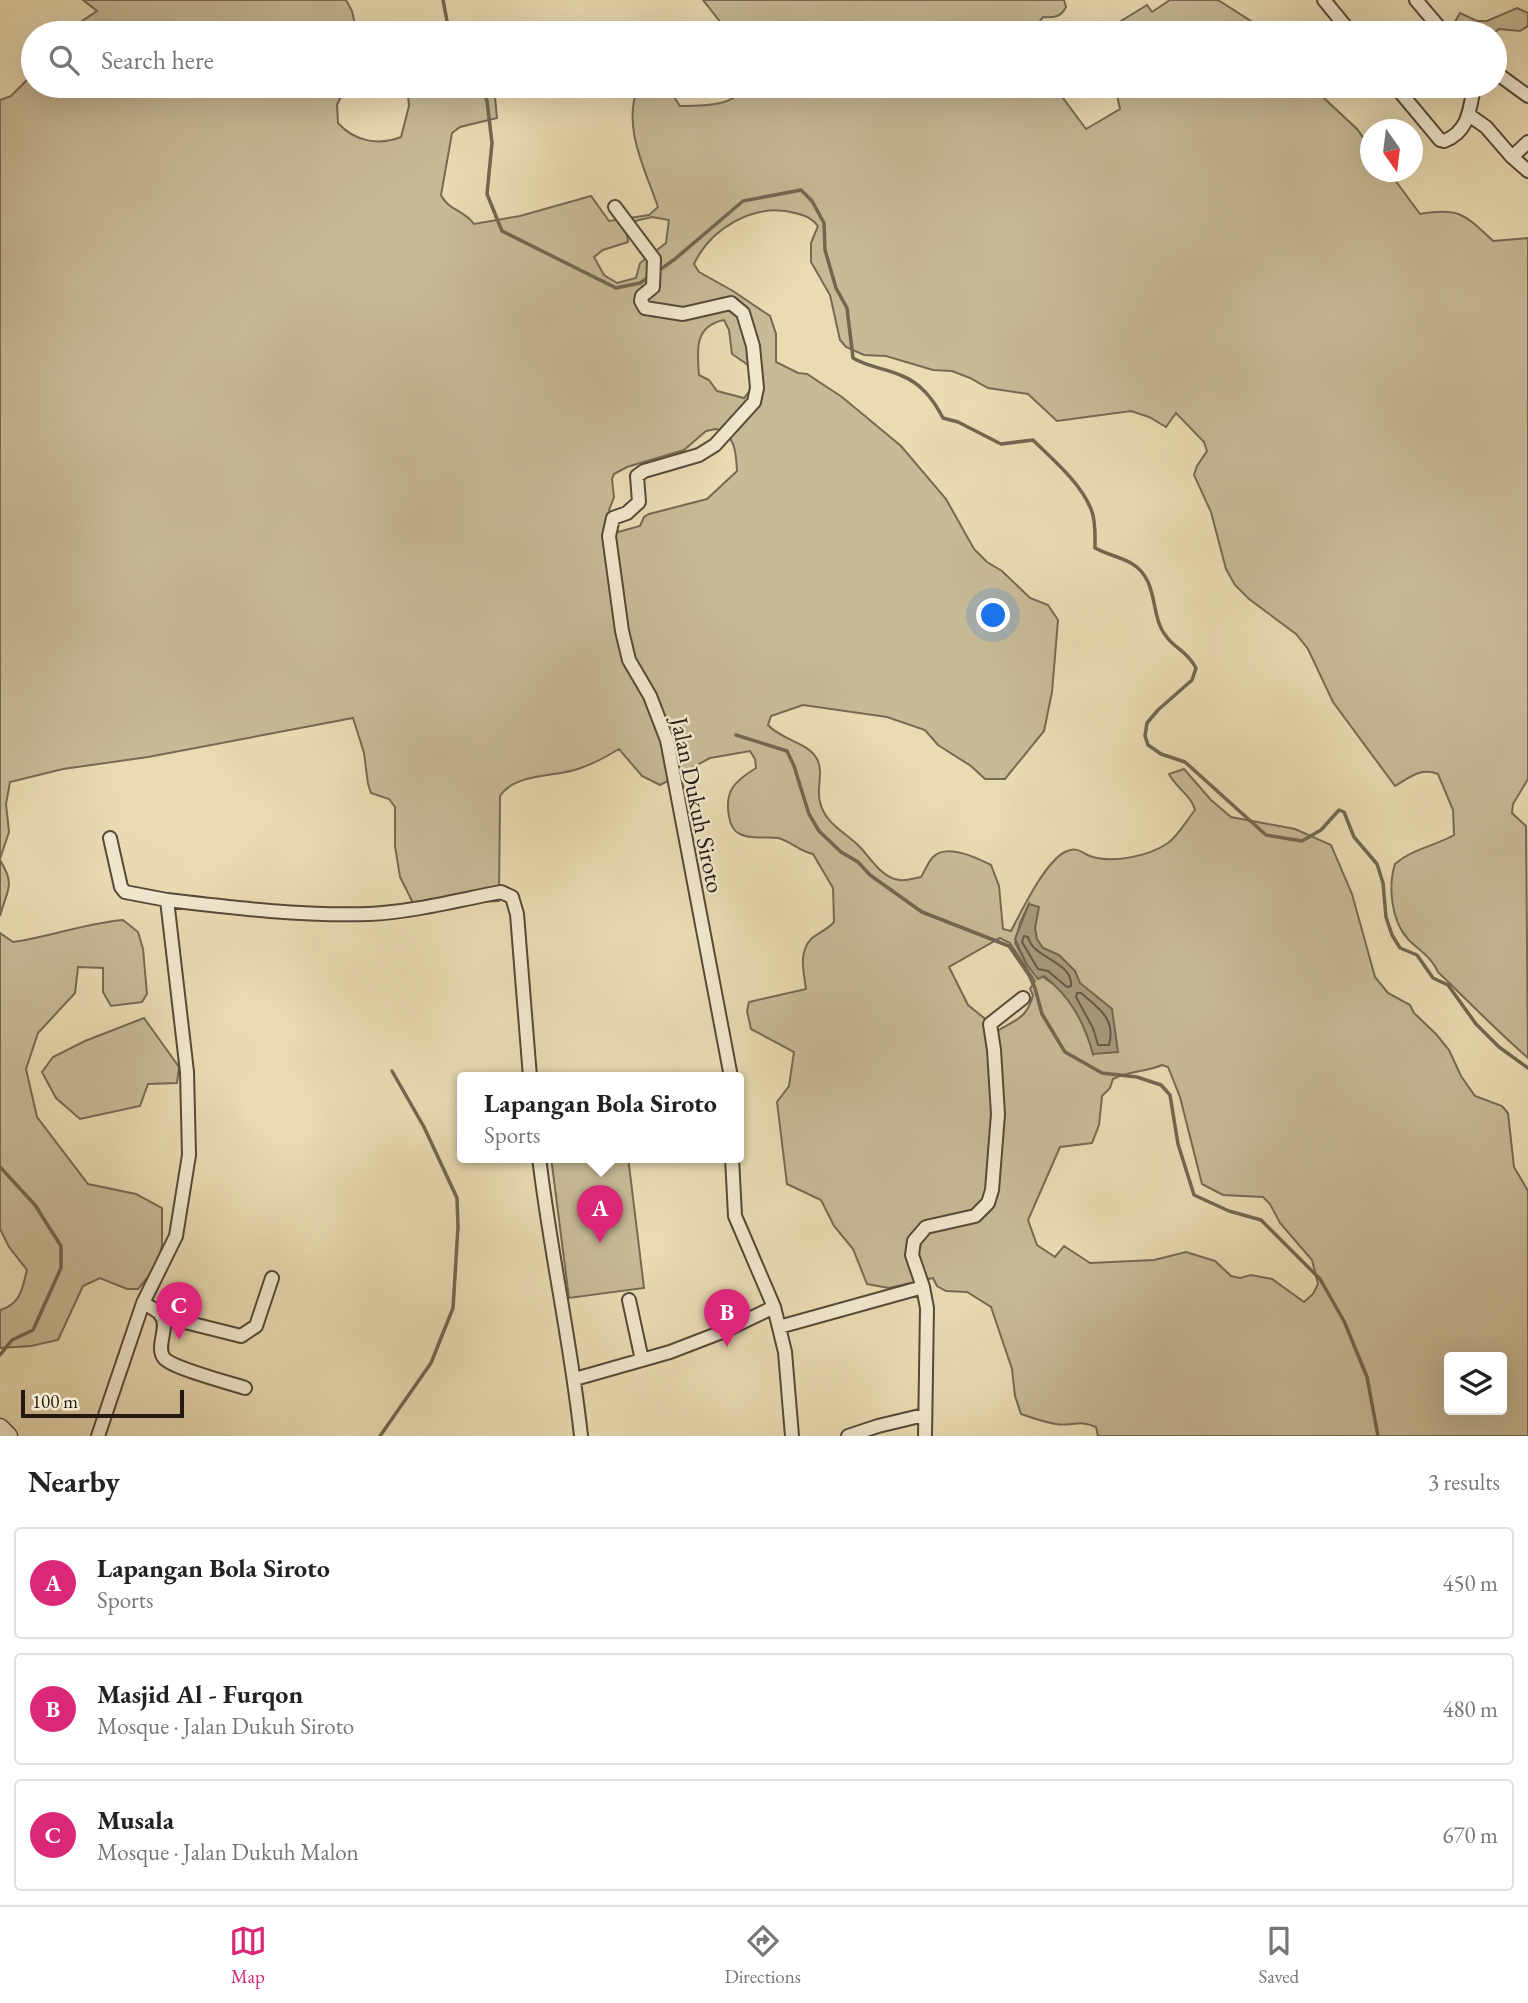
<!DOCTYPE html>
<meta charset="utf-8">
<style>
:root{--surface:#fff;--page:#f6f6f6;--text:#222;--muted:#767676;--line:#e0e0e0;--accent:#db2777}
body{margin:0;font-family:"EB Garamond",serif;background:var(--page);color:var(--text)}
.controls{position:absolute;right:21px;bottom:21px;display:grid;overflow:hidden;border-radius:7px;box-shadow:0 7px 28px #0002}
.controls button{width:63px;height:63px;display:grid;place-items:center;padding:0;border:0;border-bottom:2px solid var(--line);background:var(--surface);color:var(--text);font:35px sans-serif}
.compass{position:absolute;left:1360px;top:119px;width:63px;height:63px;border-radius:50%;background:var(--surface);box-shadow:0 7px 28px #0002;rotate:166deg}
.scale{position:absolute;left:21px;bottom:18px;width:163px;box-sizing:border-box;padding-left:7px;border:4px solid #241910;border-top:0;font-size:19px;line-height:24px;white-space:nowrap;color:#241910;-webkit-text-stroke:5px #f1e8ce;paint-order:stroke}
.you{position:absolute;left:994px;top:616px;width:24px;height:24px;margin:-18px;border:5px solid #fff;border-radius:50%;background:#1a73e8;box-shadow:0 0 0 10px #1a73e833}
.badge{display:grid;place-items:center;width:46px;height:46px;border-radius:50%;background:var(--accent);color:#fff;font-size:23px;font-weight:700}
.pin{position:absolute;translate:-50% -58px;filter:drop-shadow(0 2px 4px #0008)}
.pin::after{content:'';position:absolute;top:37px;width:24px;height:21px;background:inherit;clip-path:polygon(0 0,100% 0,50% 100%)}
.popup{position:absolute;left:457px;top:1072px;width:287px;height:91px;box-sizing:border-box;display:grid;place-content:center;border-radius:7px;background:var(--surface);filter:drop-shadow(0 2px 5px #0005);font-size:23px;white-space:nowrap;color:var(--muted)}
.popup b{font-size:26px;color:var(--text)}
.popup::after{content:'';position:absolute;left:50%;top:100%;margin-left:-14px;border:14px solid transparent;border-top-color:var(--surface)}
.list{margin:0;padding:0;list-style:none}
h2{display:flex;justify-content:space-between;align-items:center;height:91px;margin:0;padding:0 28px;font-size:30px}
h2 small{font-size:23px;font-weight:400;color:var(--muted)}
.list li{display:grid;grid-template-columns:46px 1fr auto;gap:21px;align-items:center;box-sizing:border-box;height:112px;margin:0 14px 14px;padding:0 14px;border:2px solid var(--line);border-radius:7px}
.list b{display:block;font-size:26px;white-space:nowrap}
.list p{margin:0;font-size:23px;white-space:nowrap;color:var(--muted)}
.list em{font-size:23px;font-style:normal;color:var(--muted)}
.icon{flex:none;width:38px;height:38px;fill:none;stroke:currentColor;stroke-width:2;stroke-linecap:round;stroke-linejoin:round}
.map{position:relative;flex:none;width:1528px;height:1436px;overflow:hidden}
.search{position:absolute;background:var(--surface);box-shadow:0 7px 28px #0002;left:21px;right:21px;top:21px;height:77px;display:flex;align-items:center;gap:18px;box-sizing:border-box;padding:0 24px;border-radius:38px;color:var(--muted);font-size:26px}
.sheet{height:469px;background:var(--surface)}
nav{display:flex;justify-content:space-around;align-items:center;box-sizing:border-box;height:98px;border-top:2px solid var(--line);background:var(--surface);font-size:19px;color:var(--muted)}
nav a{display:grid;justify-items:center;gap:4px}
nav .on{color:var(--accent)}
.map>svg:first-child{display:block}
</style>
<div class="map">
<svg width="1528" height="1436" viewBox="0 0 1528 1436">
<rect width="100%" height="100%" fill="#eadbb3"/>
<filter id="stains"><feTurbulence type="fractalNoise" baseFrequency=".00286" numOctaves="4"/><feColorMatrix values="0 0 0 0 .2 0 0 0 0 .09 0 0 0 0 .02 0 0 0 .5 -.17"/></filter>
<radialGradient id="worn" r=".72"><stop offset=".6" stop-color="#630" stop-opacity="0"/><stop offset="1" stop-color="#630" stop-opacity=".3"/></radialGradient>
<path fill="#c8ba97" stroke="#766a54" stroke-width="2" fill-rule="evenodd" d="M83 0H346L352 11 357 33H64L97 11Z
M703 0H1064L1066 7C1061 17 1054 18 1043 17L1038 24 1041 33H729Z
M1170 0H1218L1265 30V33H1109L1113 26 1147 5 1152 12Z
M1517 8 1528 13V26L1520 31 1499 29 1494 33H1457L1452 27 1460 13 1477 21H1487Z
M33 74V86H346L337 105 338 123C354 141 378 146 401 137L409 106 407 86H494L497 118 460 127 452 133 441 195C448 210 464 210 474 224L520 216 591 196 609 221 649 215 658 207C645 169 622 127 638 87L667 86 680 106C702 106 733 107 746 86H1054L1086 129 1120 109 1115 86H1311L1357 129 1370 147V172H1389L1420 214C1460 207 1465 215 1493 241L1528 238V779L1513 804 1512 813 1526 826 1528 1058C1497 1031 1468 1001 1438 972 1432 957 1418 950 1408 939 1391 921 1388 886 1395 864 1412 849 1435 846 1454 835L1453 810 1438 774C1421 767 1410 777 1395 786L1333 702 1308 649 1296 634 1249 599 1235 585 1226 569 1211 512 1194 475 1197 466 1207 451 1204 442 1176 413 1166 427 1149 417 1131 411 1057 421 1028 394 988 388 970 378 952 371 933 370 886 356 864 355 846 347 840 340 830 295 811 262V243L818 226C811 217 805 216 795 213 755 202 711 228 694 264L699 272 733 291 770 316 776 334V362L798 373 807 374 842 397 901 446 946 499 974 549 987 562 1002 571 1030 598 1048 605 1058 620 1052 692 1044 731 1005 779H985L971 766 938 745 925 730 887 717 803 705 771 716 768 725C781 740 808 742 817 759 824 773 816 788 820 802 825 824 845 832 859 846 870 857 882 879 900 880 906 881 915 878 921 877 925 871 928 862 933 857 947 843 977 858 991 865L999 886 1003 929 1011 931C1022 910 1045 862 1065 852 1076 846 1081 852 1090 856 1112 864 1149 856 1168 843 1178 836 1187 820 1195 810 1191 795 1176 788 1169 774L1184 769 1211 800 1231 817 1295 829 1331 845 1352 894 1375 977 1388 993 1410 1005 1414 1013 1436 1034 1449 1050 1461 1076 1475 1096 1502 1106 1508 1113 1514 1167 1528 1191V1436H1098L1096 1427C1079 1419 1071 1427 1056 1424 1044 1422 1032 1418 1021 1414L1015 1396 1012 1369 991 1307 967 1292 946 1291 937 1286 933 1278 889 1288 867 1284 853 1249 834 1226 821 1200 787 1184 777 1102 789 1086 794 1052 751 1029 747 1011 749 1002 806 989C804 973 798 953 811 939 818 933 827 930 834 922L833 888 813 854C800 852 791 841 778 838 766 836 751 840 740 834 733 831 730 824 729 816 724 791 735 781 756 768L755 759 750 751 710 758 660 785 642 776 619 749C606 757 593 764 578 769 555 777 515 773 500 796L499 901 414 905 400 877 395 846V807L389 799 371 793 368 784 364 753 353 718 148 757 63 769 10 782 6 804 9 832 0 859V100L11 96ZM652 217 669 220 666 243 640 263 636 278 617 283 604 275 594 257 603 250 628 242 627 235 635 221ZM724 320 729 330 732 354 751 367V389L744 398 717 391 709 380 699 375C697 350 694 326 724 320ZM716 429C736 434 736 454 737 471L707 499 649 514 644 517 640 526 618 532 609 510 614 497 612 479 614 474 627 467 684 450 706 431ZM1029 904 1036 939 1043 948 1059 955 1075 971 1079 983 1112 1009 1093 1054 1087 1031 1072 1004 1057 987 1027 965 1015 943 1020 923ZM1000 938 1010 943 1035 981 1030 989 1033 995C1027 1018 1017 1019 999 1030L968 1005 949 967ZM1162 1065 1168 1067 1180 1097 1202 1184 1223 1195 1263 1197 1270 1204 1280 1223 1312 1260 1318 1284 1313 1294 1304 1302 1272 1279 1251 1275 1240 1278 1231 1276 1215 1261 1186 1252 1154 1260 1090 1263 1064 1246 1055 1257 1037 1245 1028 1220 1060 1147 1092 1143 1099 1125 1102 1096 1110 1088 1113 1079C1129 1071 1146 1072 1162 1065ZM1449 1357H1502V1410H1449Z
M0 860C16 886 7 889 0 916Z
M123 920 138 932 143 949 147 994 142 1002 111 1006 103 992V968L78 967 75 993 38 1033 26 1069 37 1117 88 1184 136 1194 162 1208V1246L157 1266 138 1289H127L100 1278 83 1286 58 1340 31 1346 0 1348V1310C21 1304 22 1289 27 1270L9 1247 0 1229V933L13 942C50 937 86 923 123 920Z
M144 1018 179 1067 177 1083 148 1084 140 1106 80 1119 56 1098 42 1072 53 1057 85 1041Z
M551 1157H628L644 1288 569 1298Z"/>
<path fill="#a7997c" stroke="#736651" stroke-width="2" d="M1029 904 1039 907 1035 928 1037 939 1043 948 1059 955 1075 971 1080 983 1112 1009 1118 1052 1093 1054C1084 1022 1070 996 1044 976L1038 979 1027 965 1015 939Z"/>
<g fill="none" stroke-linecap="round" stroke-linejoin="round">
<path stroke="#665946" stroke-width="2" d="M1024 936 1028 937C1033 959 1073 961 1071 986L1067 987 1048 971 1038 969 1022 942Z
M1077 993H1081C1099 1008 1116 1019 1109 1045H1098L1093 1028 1076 997Z"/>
<path stroke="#736651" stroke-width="3.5" d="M443 0 447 21 455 33
M481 86 487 101 492 143 487 194 502 231 616 288 640 283 649 277
M658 271 675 259 743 201 801 190 812 201 824 223 825 250 836 288 847 308 853 358C868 367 884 368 900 375 921 383 933 399 943 418L958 422 1001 444 1033 440C1053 460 1080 482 1091 509 1096 520 1095 536 1095 548 1106 554 1120 557 1131 563 1160 580 1149 615 1166 636 1175 649 1186 650 1196 668L1192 680 1158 710 1147 723 1145 736 1148 745 1161 754 1185 762 1266 835 1302 841 1321 830 1339 810 1344 812 1354 837 1377 864 1383 883 1386 917 1392 935 1400 948 1417 955 1433 978 1448 985 1476 1024 1499 1047 1528 1068
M736 735 787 751 794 766 809 814 819 831 841 852 858 862 870 875 922 912 1009 946 1029 975 1035 988 1042 1014 1065 1052 1102 1073 1137 1077 1161 1085 1170 1095 1178 1144 1194 1195 1229 1211 1261 1220 1320 1279 1344 1321 1367 1377 1378 1436
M0 1167 35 1205 61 1246V1268L33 1330 12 1340 0 1355
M380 1436 431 1363 453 1308 458 1227 457 1198 424 1127 392 1071"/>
<g stroke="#564a39" stroke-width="16">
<path id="minor" d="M1324 0 1351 33
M1416 0 1444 33
M1495 72 1528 96
M1395 86 1440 140 1444 141C1469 132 1470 108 1474 86
M1469 115 1486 127 1512 157 1528 171
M1512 157 1528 142
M615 207 654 259 653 287 642 296 641 301 645 308 683 314 731 303 743 313 753 346 757 388 754 402 715 445 699 455 644 471 637 476 639 502 627 513 613 518 609 536 622 631 629 660 650 696 667 740 731 1077
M167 900C235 908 301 916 369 914 413 912 458 900 501 892L512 897 517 914 530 1077
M539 1157C550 1251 571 1342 581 1436
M732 1157 735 1216 774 1307 785 1352 792 1436
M629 1300 642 1360
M143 1303C148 1306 157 1310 161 1315 170 1327 155 1346 164 1358 172 1368 230 1383 245 1388
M161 1316 241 1336 256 1326 272 1278
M779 1327 923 1287
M575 1379 670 1352 722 1332 774 1307
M98 1436 143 1303 176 1236 189 1155 187 1072 167 900 125 892 121 887 110 838
M848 1436 878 1426 924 1415
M925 1436 927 1308 923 1287 912 1255 914 1241 926 1227 975 1216 988 1203 992 1190 998 1114 994 1050 990 1024 1023 998"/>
</g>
<g stroke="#564a39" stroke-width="19">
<path id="tertiary" d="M0 1427 9 1436"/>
</g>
<use href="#minor" stroke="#f1e8ce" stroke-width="12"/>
<use href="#tertiary" stroke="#f1e8ce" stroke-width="16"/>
</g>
<g text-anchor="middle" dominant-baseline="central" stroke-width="5" stroke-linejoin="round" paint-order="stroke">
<g font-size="24" fill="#241910" stroke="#f1e8ce">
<text transform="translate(698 805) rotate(78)">Jalan Dukuh Siroto</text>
</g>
</g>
<rect width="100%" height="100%" filter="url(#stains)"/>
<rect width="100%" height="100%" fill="url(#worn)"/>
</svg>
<div class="controls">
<button><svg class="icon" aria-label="layers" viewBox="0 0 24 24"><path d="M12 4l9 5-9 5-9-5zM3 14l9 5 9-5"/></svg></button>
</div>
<svg class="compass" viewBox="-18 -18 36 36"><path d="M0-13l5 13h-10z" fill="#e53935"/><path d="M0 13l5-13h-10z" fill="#767676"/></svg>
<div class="scale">100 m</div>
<div class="you"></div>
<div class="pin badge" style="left:600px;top:1243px">A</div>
<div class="popup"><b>Lapangan Bola Siroto</b>Sports</div>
<div class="pin badge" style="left:727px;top:1347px">B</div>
<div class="pin badge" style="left:179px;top:1340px">C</div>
<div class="search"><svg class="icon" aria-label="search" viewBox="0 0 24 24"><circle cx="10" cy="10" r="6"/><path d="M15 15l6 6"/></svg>Search here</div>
</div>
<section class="sheet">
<h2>Nearby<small>3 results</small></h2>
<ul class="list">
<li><span class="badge">A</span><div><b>Lapangan Bola Siroto</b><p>Sports</p></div><em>450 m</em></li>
<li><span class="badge">B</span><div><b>Masjid Al - Furqon</b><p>Mosque · Jalan Dukuh Siroto</p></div><em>480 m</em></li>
<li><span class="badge">C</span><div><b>Musala</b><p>Mosque · Jalan Dukuh Malon</p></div><em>670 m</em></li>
</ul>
</section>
<nav>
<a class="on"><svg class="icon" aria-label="map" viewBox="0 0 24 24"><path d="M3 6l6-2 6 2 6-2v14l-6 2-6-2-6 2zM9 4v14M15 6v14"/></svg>Map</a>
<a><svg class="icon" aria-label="directions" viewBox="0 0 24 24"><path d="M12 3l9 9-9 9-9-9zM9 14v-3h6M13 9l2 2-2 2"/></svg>Directions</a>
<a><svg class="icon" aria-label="saved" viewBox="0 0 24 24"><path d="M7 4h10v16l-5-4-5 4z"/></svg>Saved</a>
</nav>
